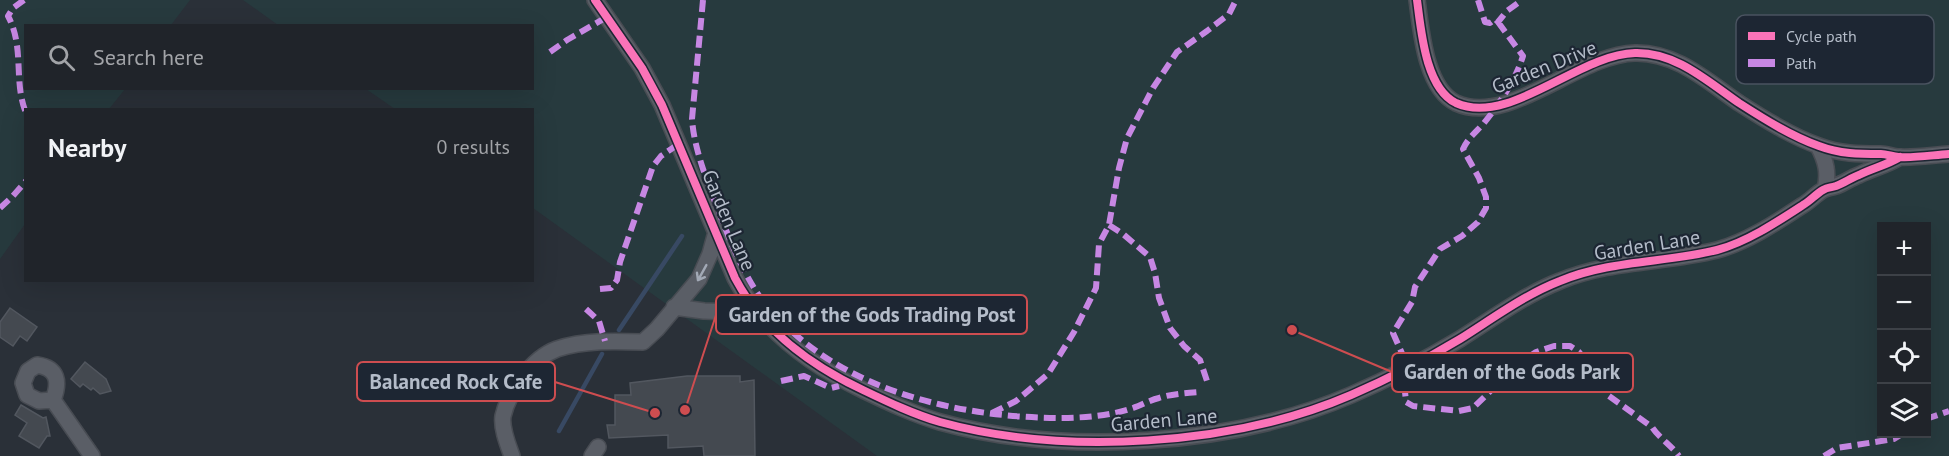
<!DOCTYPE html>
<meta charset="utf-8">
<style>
:root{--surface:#20242a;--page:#282c32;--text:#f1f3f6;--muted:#a2a4a8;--line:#3d4147}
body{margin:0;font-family:"PT Sans",sans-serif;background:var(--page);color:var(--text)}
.controls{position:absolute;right:18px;bottom:18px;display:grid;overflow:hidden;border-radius:0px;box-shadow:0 6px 24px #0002}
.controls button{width:54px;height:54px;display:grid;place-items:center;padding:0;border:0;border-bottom:2px solid var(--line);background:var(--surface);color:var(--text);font:30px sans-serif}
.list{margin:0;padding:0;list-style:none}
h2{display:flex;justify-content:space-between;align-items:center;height:78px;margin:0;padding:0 24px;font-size:26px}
h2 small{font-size:20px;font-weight:400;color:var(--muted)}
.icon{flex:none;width:33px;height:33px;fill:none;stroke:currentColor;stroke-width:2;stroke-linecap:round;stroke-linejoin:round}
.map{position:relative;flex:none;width:1949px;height:456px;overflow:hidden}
.search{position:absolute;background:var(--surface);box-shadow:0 6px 24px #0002;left:24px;top:24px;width:510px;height:66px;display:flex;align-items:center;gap:15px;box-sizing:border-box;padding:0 21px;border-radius:0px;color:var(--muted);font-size:22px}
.panel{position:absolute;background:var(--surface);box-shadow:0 6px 24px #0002;left:24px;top:108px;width:510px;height:174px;border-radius:0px}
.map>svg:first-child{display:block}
</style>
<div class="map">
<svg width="1949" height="456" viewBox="0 0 1949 456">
<rect width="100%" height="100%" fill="#2a3038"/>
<path fill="#273a3e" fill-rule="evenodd" d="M0 0H190L171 25 26 26V88L125 89 109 109 26 110 25 224 0 259Z
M243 0H1949V456H877L533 208 532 110 395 109 366 89 532 88V26L278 25ZM1882 226H1926V434H1882Z"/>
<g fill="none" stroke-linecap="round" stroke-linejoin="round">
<path stroke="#384963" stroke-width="4.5" d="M619 330 682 236
M559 431 602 354"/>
</g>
<path fill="#444950" stroke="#52575f" stroke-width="1.5" d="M10 308 37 327 27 341 20 336 13 346 0 337V322Z
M85 362 106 379 111 391 100 394 93 388 91 390 83 384 80 387 71 379Z
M687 376H740V382L754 380 755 456H704L703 446 668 448V435L609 438 607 425H615V395H631L630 383Z
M21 405 43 418 46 417 50 436H47L39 448 19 436 27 423 15 415Z"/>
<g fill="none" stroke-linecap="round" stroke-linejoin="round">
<g stroke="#484c53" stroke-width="18">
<path id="minor" d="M595 0 642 68 662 105 735 278C763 331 810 365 863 390 888 402 913 414 940 422 1064 456 1233 446 1351 395 1388 379 1425 360 1460 339 1492 319 1524 295 1560 281 1610 260 1665 263 1717 250 1747 242 1777 222 1803 205 1810 201 1816 194 1823 190 1828 187 1830 188 1836 186 1844 183 1851 178 1859 175 1873 168 1887 165 1900 157
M1417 0C1421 29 1425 88 1456 103 1509 127 1579 54 1635 53 1676 52 1707 81 1739 103 1764 119 1791 136 1819 146 1840 154 1859 154 1881 154 1887 154 1893 157 1899 157 1915 158 1933 155 1949 154
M1818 146C1826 161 1829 173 1825 189
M674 307 704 311 757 313
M37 365C58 368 60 382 53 400L39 401 27 395 23 383 28 371Z
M53 400 92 456
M512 456C508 445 501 428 503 416 509 391 532 358 557 349 584 340 615 341 643 342L657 329 699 279 710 254 716 232
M592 456 598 447"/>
</g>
<use href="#minor" stroke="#5a5e66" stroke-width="15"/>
<path stroke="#c787e3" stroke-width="6" stroke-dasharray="12 6" stroke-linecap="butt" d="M24 0 13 8 8 16C25 48 13 81 26 113
M703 0 692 119C694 150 709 186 720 215 733 248 746 280 768 308 773 315 781 321 787 327 857 394 963 417 1057 418 1082 418 1110 416 1133 408 1142 405 1150 400 1159 398 1171 394 1186 393 1199 392
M1478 0 1485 22 1490 23 1495 19 1498 22 1507 11 1522 0
M1498 22 1523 56C1515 81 1500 103 1484 123 1476 132 1468 138 1463 149L1479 178 1486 197V208L1478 222 1462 236 1440 249 1415 287 1412 302 1393 333 1404 358 1403 371 1406 402 1413 406 1459 411 1473 408 1517 365 1536 352 1554 346H1570L1579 352 1593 370 1609 396 1652 427C1659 438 1671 445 1679 456
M550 52 567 40 607 17
M0 208 12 197 26 181
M1109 225 1123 234 1150 257 1155 273 1159 298 1170 328 1184 346 1200 360 1207 381
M600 289 611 288 617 280 620 262 653 166 661 156 683 141
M586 309 599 321 605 341
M781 381 804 376 831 388 839 386
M992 413 1016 401 1048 374 1074 332 1096 288 1099 244 1109 225 1119 168 1127 138 1153 88 1177 52 1207 31 1229 14 1236 0
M1926 419 1949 411
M1824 456 1837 448 1894 439 1902 434"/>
<g stroke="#1d2633" stroke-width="11">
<path id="cycleway" d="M595 0 642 68 662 105 735 278C763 331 810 365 863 390 888 402 913 414 940 422 1064 456 1233 446 1351 395 1388 379 1425 360 1460 339 1492 319 1524 295 1560 281 1610 260 1665 263 1717 250 1747 242 1777 222 1803 205 1810 201 1816 194 1823 190 1828 187 1830 188 1836 186 1844 183 1851 178 1859 175 1873 168 1887 165 1900 157
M1417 0C1421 29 1425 88 1456 103 1509 127 1579 54 1635 53 1676 52 1707 81 1739 103 1764 119 1791 136 1819 146 1840 154 1859 154 1881 154 1887 154 1893 157 1899 157 1915 158 1933 155 1949 154"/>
</g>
<use href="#cycleway" stroke="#fb73b8" stroke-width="8"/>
</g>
<defs><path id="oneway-shaft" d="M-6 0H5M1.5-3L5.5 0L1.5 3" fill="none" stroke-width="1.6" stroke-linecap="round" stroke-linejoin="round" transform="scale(1.5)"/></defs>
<use stroke="#a2a9b5" href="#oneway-shaft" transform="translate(702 273) rotate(119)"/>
<g text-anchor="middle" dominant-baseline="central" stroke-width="4.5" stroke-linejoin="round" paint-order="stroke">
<g font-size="20" fill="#b4bcc9" stroke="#1d2633">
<text transform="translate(1544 67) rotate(-22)">Garden Drive</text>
<text transform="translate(729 220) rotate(67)">Garden Lane</text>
<text transform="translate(1647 245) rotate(-9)">Garden Lane</text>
<text transform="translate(1164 420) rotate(-5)">Garden Lane</text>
</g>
</g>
<rect x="1736" y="15" width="198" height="69" rx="9" fill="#1d2633" stroke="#4a5360" stroke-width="1.5"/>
<rect x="1748" y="32" width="27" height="8" fill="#fb73b8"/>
<rect x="1748" y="59" width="27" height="8" fill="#c787e3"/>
<g font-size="16" fill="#b4bcc9">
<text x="1786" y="42">Cycle path</text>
<text x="1786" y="69">Path</text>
</g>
<path fill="none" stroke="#ce4d50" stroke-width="2" d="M685 410L716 315M1292 330L1392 372M655 413L555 382"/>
<g fill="#ce4d50" stroke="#1d2633" stroke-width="2">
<circle cx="685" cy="410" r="6"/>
<circle cx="1292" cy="330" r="6"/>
<circle cx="655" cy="413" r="6"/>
</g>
<g fill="#1d2633" stroke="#ce4d50" stroke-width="2">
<rect x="716" y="295" width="311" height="39" rx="6"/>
<rect x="1392" y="353" width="241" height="39" rx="6"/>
<rect x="357" y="362" width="198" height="39" rx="6"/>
</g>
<g font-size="21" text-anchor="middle" font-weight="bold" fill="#b4bcc9">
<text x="872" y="322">Garden of the Gods Trading Post</text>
<text x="1512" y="379">Garden of the Gods Park</text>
<text x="456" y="389">Balanced Rock Cafe</text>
</g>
</svg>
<div class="controls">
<button>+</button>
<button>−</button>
<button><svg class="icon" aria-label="locate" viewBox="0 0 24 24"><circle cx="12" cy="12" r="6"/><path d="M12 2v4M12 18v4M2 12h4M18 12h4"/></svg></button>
<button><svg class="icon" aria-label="layers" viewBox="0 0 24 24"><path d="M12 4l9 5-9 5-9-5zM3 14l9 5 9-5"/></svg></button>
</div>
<div class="search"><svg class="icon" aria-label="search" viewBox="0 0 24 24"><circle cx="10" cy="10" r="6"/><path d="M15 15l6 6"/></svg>Search here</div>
<section class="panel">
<h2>Nearby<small>0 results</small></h2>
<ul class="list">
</ul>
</section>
</div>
